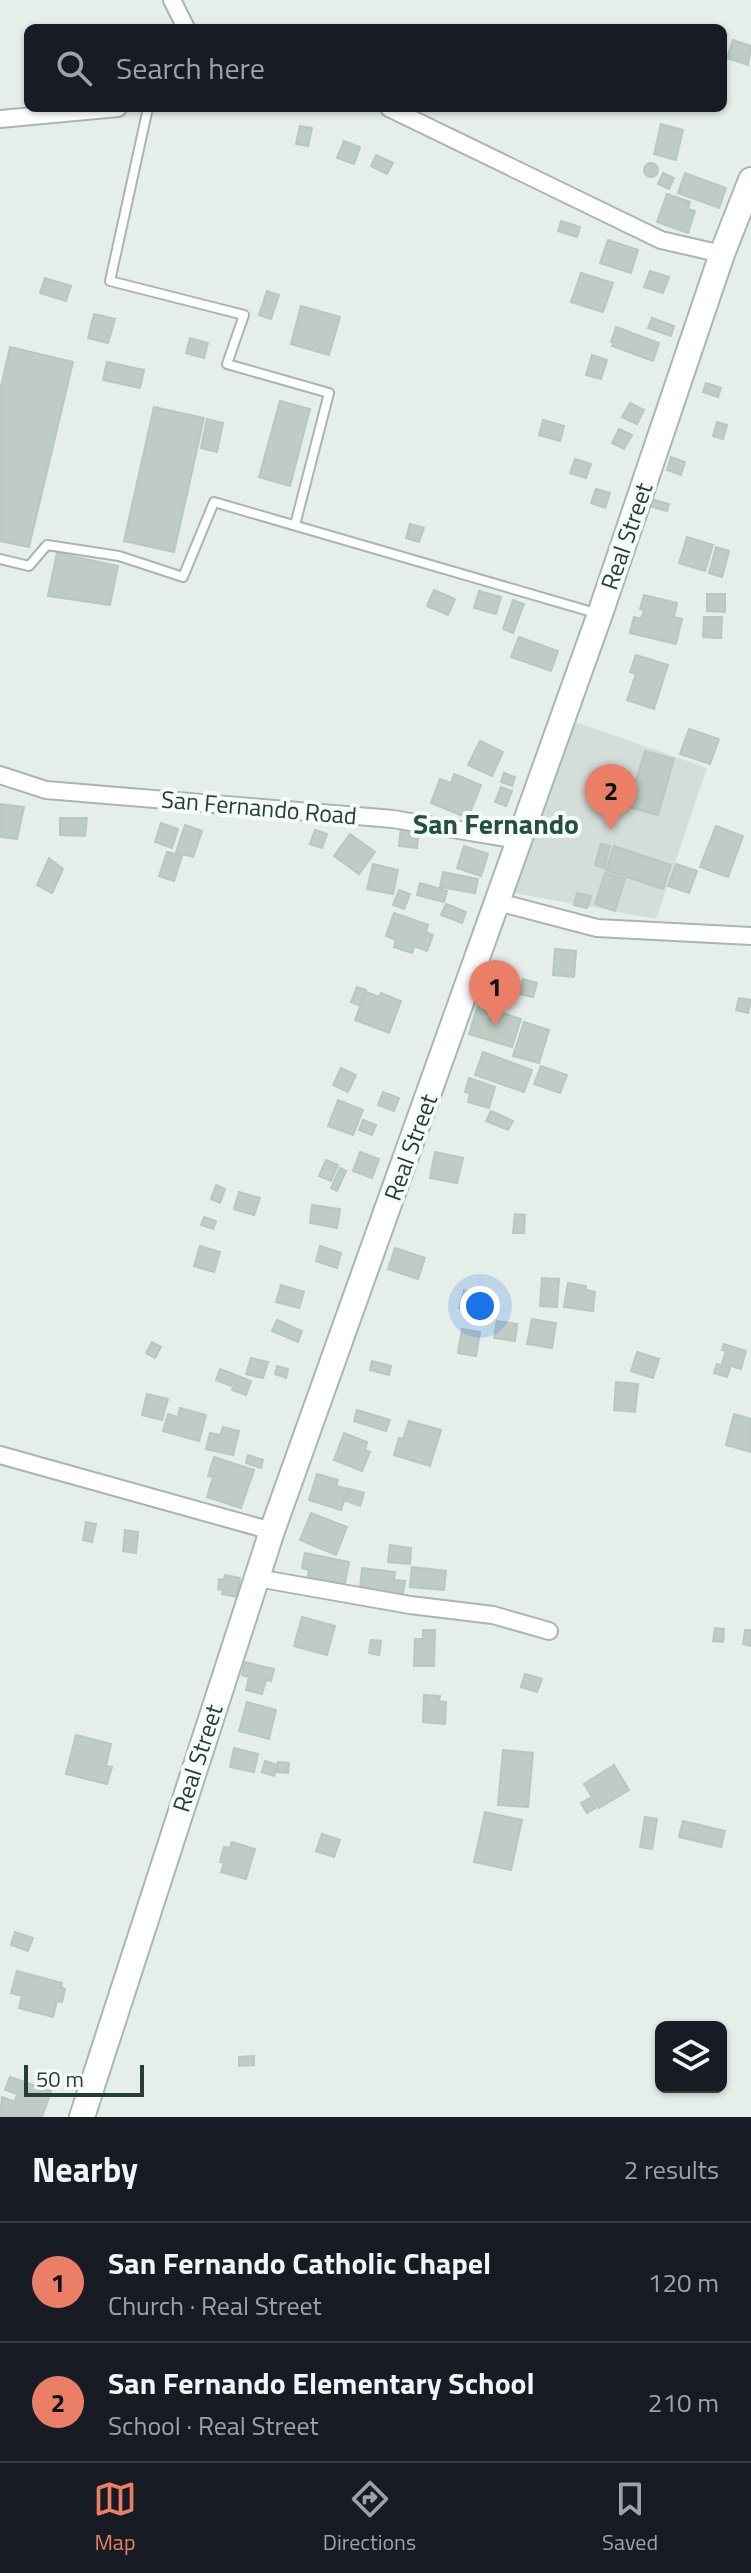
<!DOCTYPE html>
<meta charset="utf-8">
<style>
:root{--surface:#171b24;--page:#242831;--text:#f1f3f6;--muted:#9ea1a6;--line:#363941;--accent:#eb7e66}
body{margin:0;font-family:"Titillium Web",sans-serif;background:var(--page);color:var(--text)}
.controls{position:absolute;right:24px;bottom:24px;display:grid;overflow:hidden;border-radius:12px;box-shadow:0 2px 6px #0004}
.controls button{width:72px;height:72px;display:grid;place-items:center;padding:0;border:0;border-bottom:2px solid var(--line);background:var(--surface);color:var(--text);font:40px sans-serif}
.scale{position:absolute;left:24px;bottom:20px;width:120px;box-sizing:border-box;padding-left:8px;border:4px solid #253f37;border-top:0;font-size:22px;line-height:28px;white-space:nowrap;color:#253f37;-webkit-text-stroke:6px #f6faf8;paint-order:stroke}
.you{position:absolute;left:480px;top:1306px;width:28px;height:28px;margin:-20px;border:6px solid #fff;border-radius:50%;background:#1a73e8;box-shadow:0 0 0 12px #1a73e833}
.badge{display:grid;place-items:center;width:52px;height:52px;border-radius:50%;background:var(--accent);color:#111;font-size:26px;font-weight:700}
.pin{position:absolute;translate:-50% -66px;filter:drop-shadow(0 2px 4px #0008)}
.pin::after{content:'';position:absolute;top:42px;width:28px;height:24px;background:inherit;clip-path:polygon(0 0,100% 0,50% 100%)}
.list{margin:0;padding:0;list-style:none}
h2{display:flex;justify-content:space-between;align-items:center;height:104px;margin:0;padding:0 32px;font-size:34px}
h2 small{font-size:26px;font-weight:400;color:var(--muted)}
.list li{display:grid;grid-template-columns:52px 1fr auto;gap:24px;align-items:center;box-sizing:border-box;height:120px;padding:0 32px;border-top:2px solid var(--line)}
.list b{display:block;font-size:30px;white-space:nowrap}
.list p{margin:0;font-size:26px;white-space:nowrap;color:var(--muted)}
.list em{font-size:26px;font-style:normal;color:var(--muted)}
.icon{flex:none;width:44px;height:44px;fill:none;stroke:currentColor;stroke-width:2;stroke-linecap:round;stroke-linejoin:round}
.map{position:relative;flex:none;width:751px;height:2117px;overflow:hidden}
.search{position:absolute;background:var(--surface);box-shadow:0 2px 6px #0004;left:24px;right:24px;top:24px;height:88px;display:flex;align-items:center;gap:20px;box-sizing:border-box;padding:0 28px;border-radius:12px;color:var(--muted);font-size:30px}
.sheet{height:344px;background:var(--surface)}
nav{display:flex;justify-content:space-around;align-items:center;box-sizing:border-box;height:112px;border-top:2px solid var(--line);background:var(--surface);font-size:22px;color:var(--muted)}
nav a{display:grid;justify-items:center;gap:4px}
nav .on{color:var(--accent)}
.map>svg:first-child{display:block}
</style>
<div class="map">
<svg width="751" height="2117" viewBox="0 0 751 2117">
<rect width="100%" height="100%" fill="#e6eeea"/>
<path fill="#d4ded9" d="M573 721 707 768 656 919 514 893Z"/>
<path fill="#beccc5" stroke="#b8c7c0" stroke-width="2" d="M733 40 751 46 748 65 727 58Z
M661 124 683 130 676 160 654 154Z
M300 126 312 128 308 146 296 144Z
M344 141 360 147 354 164 337 158Z
M376 155 393 163 387 174 371 166Z
M644 170a7 7 0 1 1 14 0a7 7 0 1 1-14 0Z
M663 173 674 178 669 189 658 184Z
M685 173 726 188 719 208 678 193Z
M667 194 690 202 688 209 695 211 688 233 657 222Z
M561 221 580 227 577 237 558 231Z
M608 240 638 250 631 273 600 263Z
M650 271 669 277 663 293 644 287Z
M581 273 613 283 603 312 571 302Z
M45 278 71 286 66 301 40 293Z
M267 291 279 295 271 319 259 315Z
M301 306 340 317 329 355 291 344Z
M94 314 115 319 108 343 88 338Z
M652 318 674 326 671 336 648 328Z
M616 327 659 343 653 361 612 346 614 343 611 342Z
M190 338 208 343 204 358 186 353Z
M10 347 73 362 29 547 0 541V391Z
M592 355 607 360 601 379 586 375Z
M107 362 144 370 140 388 103 380Z
M706 383 721 388 718 397 703 392Z
M280 401 310 409 290 486 259 477Z
M630 403 644 410 637 424 622 417Z
M154 407 204 418 174 552 124 541Z
M207 419 223 423 217 452 201 448Z
M543 420 564 426 560 441 539 435Z
M717 422 727 425 723 439 713 436Z
M619 429 632 435 624 449 612 443Z
M671 457 685 462 681 475 667 470Z
M575 459 591 464 586 478 570 473Z
M596 489 610 493 605 508 591 503Z
M651 499 669 504 667 511 649 506Z
M410 524 424 528 419 542 406 538Z
M687 537 713 545 705 571 679 563Z
M716 547 729 551 722 577 709 573Z
M57 553 118 566 110 605 48 596Z
M434 590 455 599 448 615 427 606Z
M479 591 501 597 496 614 474 608Z
M707 594H725V612L707 611Z
M644 595 677 603 674 617 682 619 676 644 630 633 634 617 641 619 644 610 640 609Z
M513 600 524 604 513 633 503 629Z
M704 617H722L721 638 703 637Z
M519 637 558 651 551 671 511 657Z
M636 655 668 665 654 709 627 700 636 674 630 672Z
M689 729 719 739 710 764 680 754Z
M480 741 503 752 492 776 468 765Z
M645 751 674 759 658 815 628 807Z
M504 773 515 777 512 786 501 782Z
M454 774 481 785 468 818 431 803 440 779 451 783Z
M501 787 512 791 506 806 495 802Z
M0 804 24 807 17 839 0 837Z
M60 818H87L85 836 60 835Z
M161 823 178 829 172 848 155 842Z
M185 825 202 831 193 857 176 852Z
M401 826 419 828 417 848 399 846Z
M716 826 743 836 728 877 700 867Z
M315 830 327 834 322 848 310 844Z
M350 834 375 852 359 874 334 856Z
M601 844 610 846 604 868 595 865Z
M464 846 488 854 481 876 457 868Z
M614 846 671 865 663 889 606 870Z
M167 852 182 856 174 881 159 876Z
M49 858 63 869 52 893 37 885Z
M373 864 398 870 393 894 367 889Z
M676 864 697 871 689 893 668 886Z
M443 872 478 879 475 893 440 887Z
M605 873 625 879 615 911 595 904Z
M420 883 447 891 444 902 417 895Z
M399 890 410 894 404 909 393 905Z
M577 893 591 896 587 908 574 905Z
M446 904 466 912 462 923 441 915Z
M394 913 428 925 426 932 433 935 427 951 414 946 412 953 394 947 396 940 386 936Z
M555 949 576 951 574 977 553 975Z
M523 979 537 983 533 997 519 994Z
M357 987 366 990 360 1006 351 1002Z
M366 992 379 997 381 993 401 1001 389 1033 355 1020Z
M739 998 751 1000 748 1013 736 1010Z
M478 1005 521 1019 512 1047 469 1034Z
M524 1022 549 1030 539 1063 513 1056Z
M483 1052 532 1070 524 1092 475 1075Z
M541 1066 567 1075 560 1093 534 1084Z
M341 1068 356 1075 348 1092 333 1085Z
M469 1078 495 1087 489 1108 468 1102 470 1094 465 1092Z
M383 1092 399 1098 394 1111 378 1105Z
M338 1100 363 1110 353 1135 328 1126Z
M491 1111 513 1121 508 1130 486 1121Z
M363 1120 376 1125 372 1135 359 1130Z
M360 1152 379 1159 372 1178 353 1171Z
M435 1152 463 1158 457 1183 430 1178Z
M326 1160 338 1165 331 1181 319 1176Z
M340 1168 346 1171 337 1191 331 1188Z
M216 1185 225 1189 220 1203 211 1199Z
M239 1192 260 1198 254 1215 234 1209Z
M312 1205 340 1209 337 1228 310 1223Z
M515 1214 525 1215 524 1233H513Z
M204 1217 216 1221 213 1229 201 1225Z
M200 1246 220 1252 214 1272 194 1266Z
M320 1246 341 1253 337 1268 316 1261Z
M395 1248 425 1258 418 1279 388 1269Z
M542 1278 559 1279 557 1307 540 1306Z
M568 1283 586 1286V1290L595 1292 593 1311 564 1307Z
M281 1285 304 1292 299 1308 276 1302Z
M464 1290 493 1299 487 1317 459 1308Z
M532 1319 556 1323 552 1348 527 1344Z
M277 1320 302 1331 298 1342 272 1331Z
M497 1321 517 1324 515 1341 494 1338Z
M462 1329 480 1332 476 1356 458 1353Z
M152 1342 161 1347 155 1358 146 1353Z
M724 1344 746 1351 741 1369 722 1363 726 1351 722 1350Z
M637 1352 659 1359 653 1378 631 1371Z
M251 1358 268 1362 263 1378 246 1374Z
M372 1361 391 1366 389 1375 370 1370Z
M717 1364 730 1368 727 1377 714 1373Z
M277 1366 288 1369 286 1378 275 1374Z
M220 1369 236 1375 231 1386 216 1380Z
M238 1376 251 1381 246 1395 232 1390Z
M616 1382 638 1384 635 1412 614 1410Z
M147 1394 168 1399 162 1420 142 1415Z
M180 1408 206 1415 199 1441 163 1431 168 1414 178 1417Z
M357 1410 390 1420 386 1431 354 1421Z
M734 1414 751 1419V1452L726 1445Z
M409 1421 441 1430 430 1466 394 1455 399 1438 403 1439Z
M223 1427 239 1431 233 1455 206 1449 210 1433 220 1435Z
M344 1433 367 1442 365 1450 370 1452 362 1471 334 1460Z
M248 1455 263 1460 261 1468 246 1463Z
M214 1457 254 1470 241 1508 207 1497 213 1477 208 1476Z
M317 1474 338 1480 336 1486 348 1489 341 1510 309 1500Z
M350 1489 364 1493 360 1506 346 1501Z
M311 1513 347 1527 336 1555 300 1540Z
M86 1522 96 1524 92 1542 83 1540Z
M125 1530 138 1532 136 1553 123 1551Z
M390 1545 411 1548 410 1564 388 1562Z
M305 1553 349 1562 344 1588 307 1581 309 1570 302 1568Z
M412 1567 446 1571 444 1590 410 1587Z
M362 1568 395 1572 394 1580 405 1581 403 1594 360 1589Z
M225 1575 240 1578 237 1597 222 1594 223 1590 218 1589 219 1579 224 1580Z
M302 1617 335 1626 327 1655 294 1646Z
M715 1628 724 1629 723 1642 713 1641Z
M423 1630H435L434 1666H414L415 1639H423Z
M745 1630H751V1646L743 1644Z
M371 1640 381 1641 379 1655 369 1653Z
M245 1662 274 1669 271 1681 266 1680 262 1694 246 1690 249 1677 242 1675Z
M525 1674 542 1679 537 1692 521 1687Z
M424 1695 440 1696 439 1701 446 1702 445 1724 423 1722Z
M247 1702 276 1710 269 1739 239 1731Z
M76 1735 111 1744 106 1766 112 1767 107 1784 66 1774Z
M234 1748 258 1754 254 1772 230 1767Z
M503 1750 533 1753 528 1807 498 1805Z
M265 1761 277 1765 274 1776 262 1772Z
M278 1762 289 1763 288 1773 277 1772Z
M614 1765 629 1790 599 1808 584 1784Z
M590 1798 596 1808 587 1813 581 1803Z
M485 1812 522 1820 511 1870 474 1862Z
M645 1817 657 1819 652 1849 640 1847Z
M683 1821 725 1831 721 1847 679 1837Z
M322 1834 340 1840 334 1857 316 1851Z
M232 1842 255 1849 246 1879 221 1872 224 1863 220 1862 224 1847 230 1848Z
M15 1932 33 1938 28 1951 11 1945Z
M17 1971 62 1983 61 1987 65 1989 62 2002 57 2001 53 2017 19 2008 22 1996 11 1993Z
M254 2056V2065L239 2066V2057Z
M10 2077 51 2091 42 2117H0L2 2097 15 2102 17 2094 5 2090Z"/>
<g fill="none" stroke-linecap="round" stroke-linejoin="round">
<g stroke="#a8b6b1" stroke-width="12">
<path id="lane" d="M148 108 110 281 244 315 227 364 329 393 295 525
M0 559 29 566 47 545 119 556 183 577 214 502 599 614"/>
</g>
<g stroke="#a8b6b1" stroke-width="20">
<path id="street" d="M172 0 186 28
M389 108 661 240 722 254
M0 119 118 108
M0 775 46 790 393 819 518 840
M498 902 597 928 751 936
M0 1455 272 1531
M257 1578 410 1605 493 1615 549 1631"/>
</g>
<g stroke="#a4b9b1" stroke-width="28">
<path id="secondary" d="M82 2117 272 1531 600 614 722 254 751 180"/>
</g>
<use href="#lane" stroke="#fff" stroke-width="8"/>
<use href="#street" stroke="#fff" stroke-width="16"/>
<use href="#secondary" stroke="#fff" stroke-width="24"/>
</g>
<g text-anchor="middle" dominant-baseline="central" stroke-width="8" stroke-linejoin="round" paint-order="stroke">
<g font-size="24" fill="#253f37" stroke="#f6faf8">
<text transform="translate(626 536) rotate(-71)">Real Street</text>
<text transform="translate(259 807) rotate(5)">San Fernando Road</text>
<text transform="translate(410 1147) rotate(-70)">Real Street</text>
<text transform="translate(197 1758) rotate(-72)">Real Street</text>
</g>
<g font-size="28" font-weight="bold" fill="#225142" stroke="#f6faf8">
<text x="496" y="823">San Fernando</text>
</g>
</g>
</svg>
<div class="controls">
<button><svg class="icon" aria-label="layers" viewBox="0 0 24 24"><path d="M12 4l9 5-9 5-9-5zM3 14l9 5 9-5"/></svg></button>
</div>
<div class="scale">50 m</div>
<div class="you"></div>
<div class="pin badge" style="left:495px;top:1026px">1</div>
<div class="pin badge" style="left:611px;top:830px">2</div>
<div class="search"><svg class="icon" aria-label="search" viewBox="0 0 24 24"><circle cx="10" cy="10" r="6"/><path d="M15 15l6 6"/></svg>Search here</div>
</div>
<section class="sheet">
<h2>Nearby<small>2 results</small></h2>
<ul class="list">
<li><span class="badge">1</span><div><b>San Fernando Catholic Chapel</b><p>Church · Real Street</p></div><em>120 m</em></li>
<li><span class="badge">2</span><div><b>San Fernando Elementary School</b><p>School · Real Street</p></div><em>210 m</em></li>
</ul>
</section>
<nav>
<a class="on"><svg class="icon" aria-label="map" viewBox="0 0 24 24"><path d="M3 6l6-2 6 2 6-2v14l-6 2-6-2-6 2zM9 4v14M15 6v14"/></svg>Map</a>
<a><svg class="icon" aria-label="directions" viewBox="0 0 24 24"><path d="M12 3l9 9-9 9-9-9zM9 14v-3h6M13 9l2 2-2 2"/></svg>Directions</a>
<a><svg class="icon" aria-label="saved" viewBox="0 0 24 24"><path d="M7 4h10v16l-5-4-5 4z"/></svg>Saved</a>
</nav>
